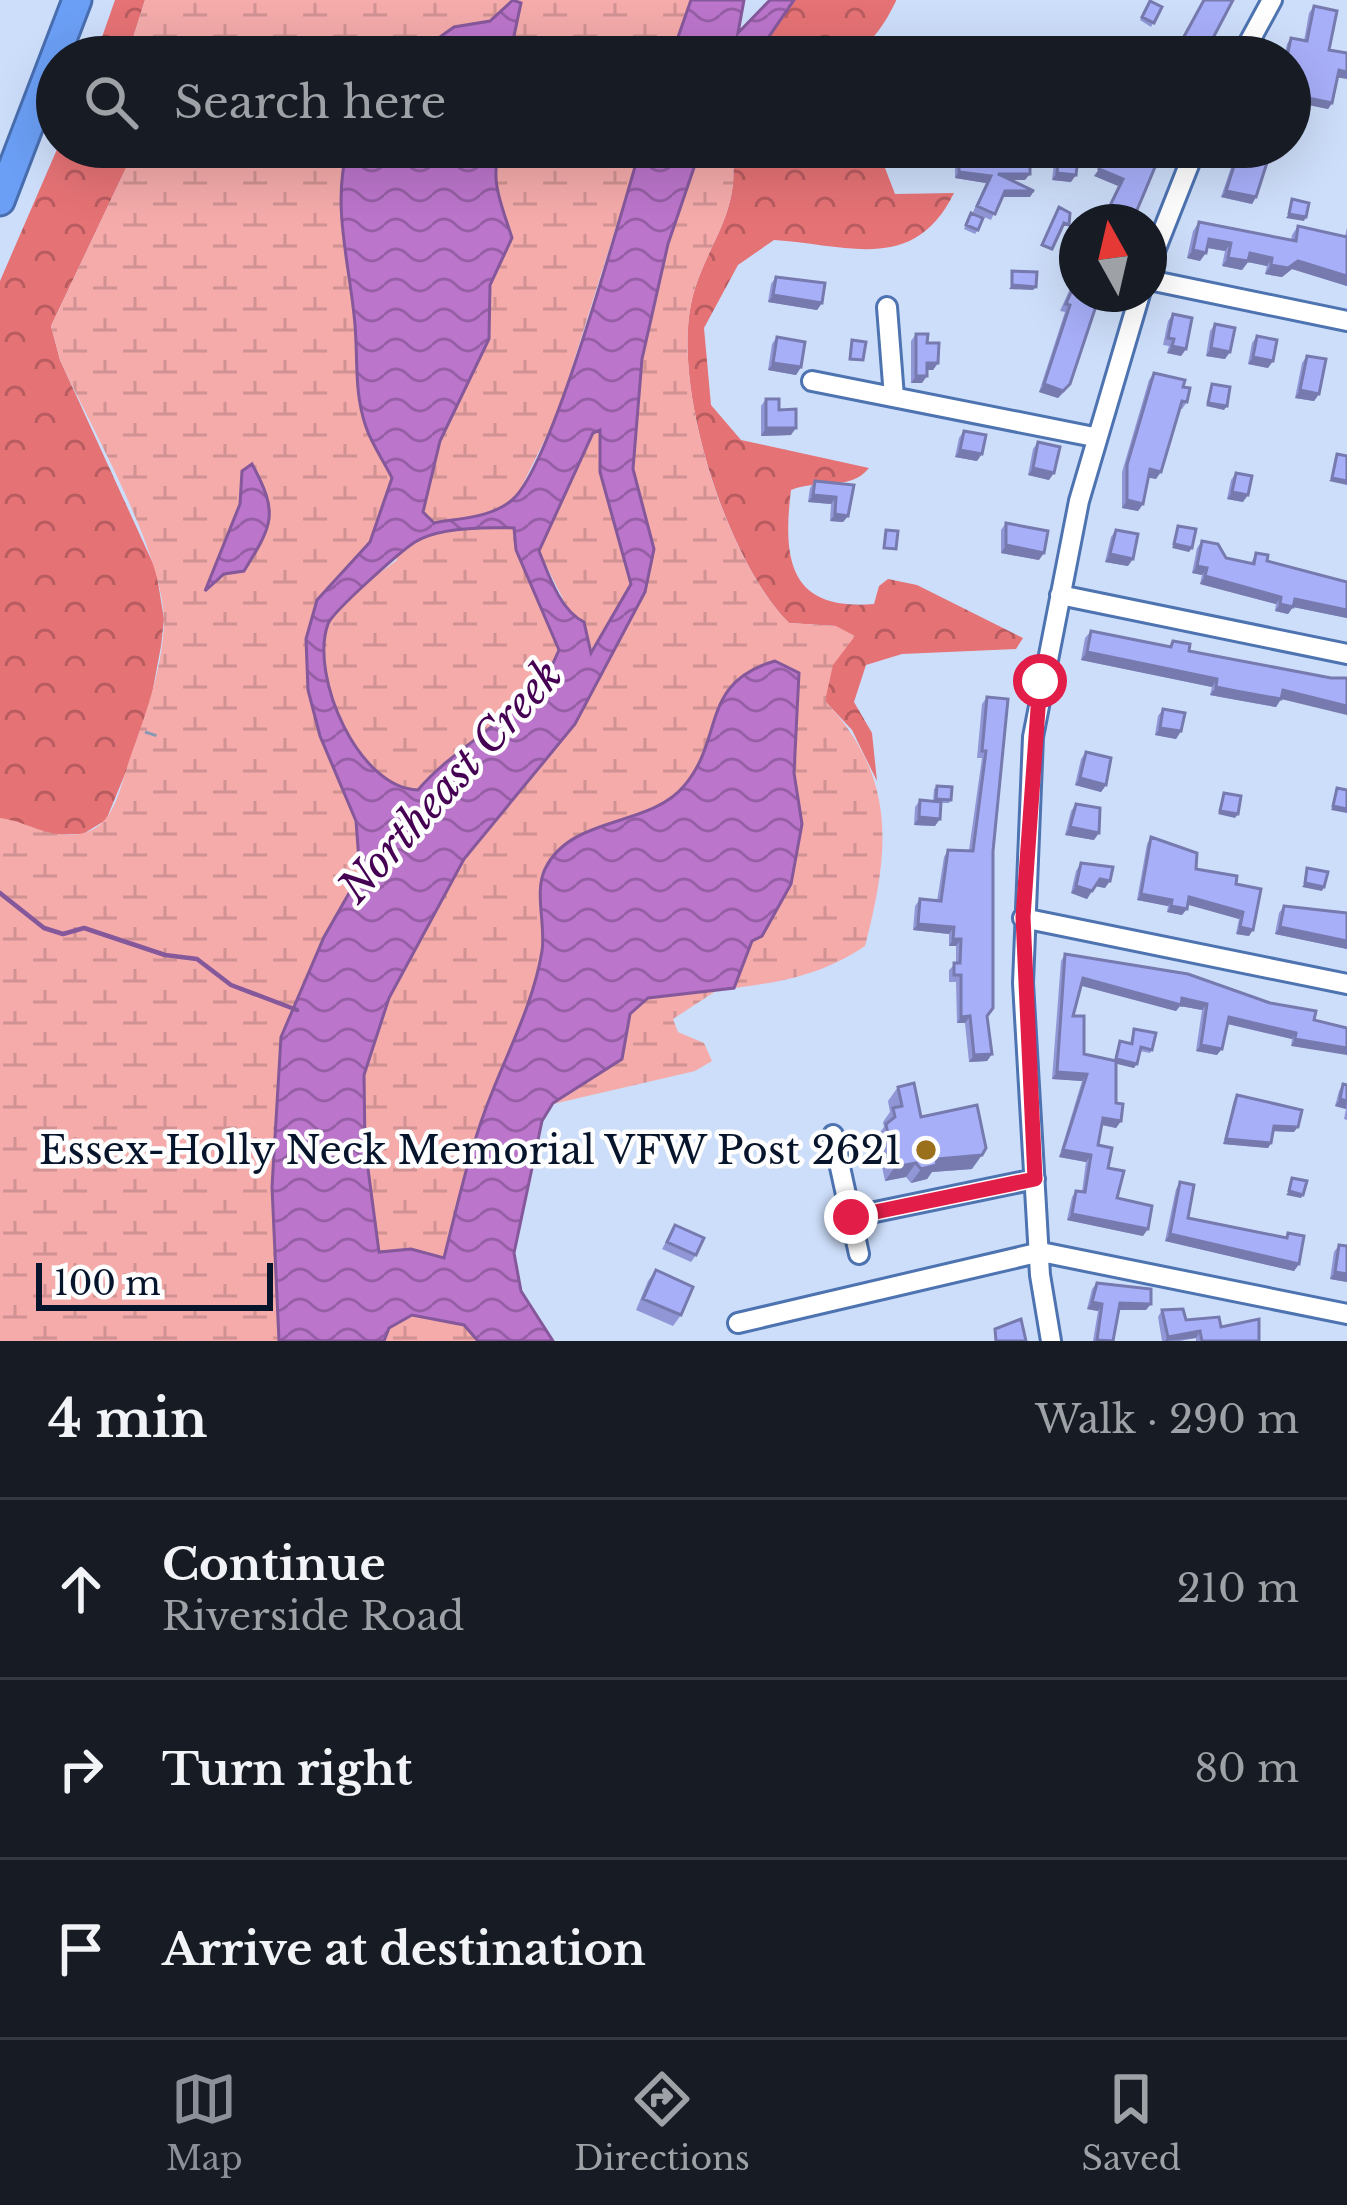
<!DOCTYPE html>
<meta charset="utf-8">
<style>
:root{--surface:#171b24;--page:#20242c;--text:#f1f3f6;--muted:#9ea1a6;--line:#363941;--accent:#8c9099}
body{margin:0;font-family:"Libre Baskerville",serif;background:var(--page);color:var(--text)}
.compass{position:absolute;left:1059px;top:204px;width:108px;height:108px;border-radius:50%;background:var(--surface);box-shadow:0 12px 48px #0002;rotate:352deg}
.scale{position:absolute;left:36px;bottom:30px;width:237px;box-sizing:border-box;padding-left:12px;border:6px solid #06142c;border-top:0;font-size:33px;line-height:42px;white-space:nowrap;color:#06142c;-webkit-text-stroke:9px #fefefe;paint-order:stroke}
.stop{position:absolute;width:36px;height:36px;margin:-27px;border:9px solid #e11d48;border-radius:50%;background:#fff}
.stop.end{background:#e11d48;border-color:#fff;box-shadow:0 3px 12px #0008}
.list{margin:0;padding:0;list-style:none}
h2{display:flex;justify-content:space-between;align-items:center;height:156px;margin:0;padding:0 48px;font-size:51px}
h2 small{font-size:39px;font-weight:400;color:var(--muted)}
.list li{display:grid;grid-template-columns:78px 1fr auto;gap:36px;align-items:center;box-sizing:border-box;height:180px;padding:0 48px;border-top:3px solid var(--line)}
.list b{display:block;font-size:45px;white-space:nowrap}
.list p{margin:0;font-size:39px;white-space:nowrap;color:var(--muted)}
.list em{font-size:39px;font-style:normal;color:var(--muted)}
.icon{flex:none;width:66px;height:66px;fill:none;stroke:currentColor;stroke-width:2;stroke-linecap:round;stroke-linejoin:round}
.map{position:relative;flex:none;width:1347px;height:1341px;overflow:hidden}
.search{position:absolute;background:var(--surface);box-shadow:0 12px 48px #0002;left:36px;right:36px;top:36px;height:132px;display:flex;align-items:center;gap:30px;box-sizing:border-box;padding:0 42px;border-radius:66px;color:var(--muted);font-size:45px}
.sheet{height:696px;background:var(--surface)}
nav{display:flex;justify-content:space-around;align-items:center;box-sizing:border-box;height:168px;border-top:3px solid var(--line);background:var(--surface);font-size:33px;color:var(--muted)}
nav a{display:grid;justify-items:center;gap:6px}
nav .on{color:var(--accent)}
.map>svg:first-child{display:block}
</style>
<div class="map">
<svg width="1347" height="1341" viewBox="0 0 1347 1341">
<defs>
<pattern id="forest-crowns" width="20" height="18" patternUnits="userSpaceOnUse" patternTransform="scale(3)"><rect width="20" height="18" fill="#e57275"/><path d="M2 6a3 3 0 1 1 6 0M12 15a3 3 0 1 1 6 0" fill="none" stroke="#b85c60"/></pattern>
<pattern id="wetland-marsh" width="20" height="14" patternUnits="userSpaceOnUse" patternTransform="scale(3)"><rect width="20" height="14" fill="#f4abaa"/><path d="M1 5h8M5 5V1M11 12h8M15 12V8" fill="none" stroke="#d09292"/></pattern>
<pattern id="water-waves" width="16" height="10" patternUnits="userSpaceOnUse" patternTransform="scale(3)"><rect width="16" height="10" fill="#bb75cb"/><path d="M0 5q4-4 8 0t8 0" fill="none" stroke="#965fa5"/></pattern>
</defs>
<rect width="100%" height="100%" fill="#cddefa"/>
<path fill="url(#forest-crowns)" d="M115 0H145L127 57H95Z
M794 0H896V1C860 76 829 57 755 57Z
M58 147H136L51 326 60 360 156 570 164 619 161 646 147 721 106 820 83 834 45 835 0 818V281Z
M731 147H890L885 168 895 194 954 193C914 274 849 245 774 240L738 265 704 328 711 405 741 440 869 468C850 492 815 479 791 490 782 562 791 611 874 604L879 586 888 579 917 585 1023 638 1016 649 902 654 866 665 854 702 872 733 877 781 852 730 825 701 836 626 789 623C727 561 673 391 691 304 703 246 744 214 731 147Z"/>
<path fill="url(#wetland-marsh)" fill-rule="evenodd" d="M145 0H513L461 57H127Z
M519 0H691L671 57H501L514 36Z
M136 147H641L557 415 516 498V550L559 650 562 676 392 843 399 790C353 760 308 681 328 625 337 599 377 576 397 560L393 477 370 542 317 600 320 736 356 821 360 875 324 937 281 1037 279 1341H0V818C29 822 48 839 79 834 113 829 119 792 128 764 144 718 162 673 164 623 165 554 90 426 60 360L51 326ZM242 471 258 549 219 577 212 571 240 504Z
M701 147H731C744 214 703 246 691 304 673 391 727 562 789 623L836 626 855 636 833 665 825 701C897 777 890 850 865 946 824 974 783 982 734 988L752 941 739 929 722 987 673 1019 678 1032 704 1043 712 1061 695 1071 553 1104 542 1121 514 1253 521 1291 553 1341H538L475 1184 524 1341H348L358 1027 464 858 575 724 645 593 654 549 633 469 642 359 668 244Z
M601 429 600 472 631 584 591 655 539 551 594 433Z"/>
<path fill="url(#water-waves)" stroke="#85589b" stroke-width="3" fill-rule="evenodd" d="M513 0 521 3 514 36 521 57H412L454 27 490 21Z
M691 0H744L738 33 770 0H794L755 57H671Z
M348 147H502C487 176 503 208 512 238L490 285 489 339 440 441 423 512 434 523C460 518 491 518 512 500 553 466 621 211 641 147H701L668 244 642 359 633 469 654 549 645 592 575 724 464 859 389 998 364 1075 365 1146 379 1252 411 1249 444 1258C458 1202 471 1143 493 1090 511 1045 534 1000 542 951 546 926 534 892 545 869 571 815 649 828 684 786 725 738 699 683 775 661L799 673 794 773 802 824 791 884 762 936 752 941 734 988 648 998 630 1014 622 1059 553 1103 542 1121 514 1253 521 1291 553 1341H478L464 1325 412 1315 389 1328 384 1341H279L272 1187 281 1037 324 937 360 874 356 821 320 736 308 690 306 639 317 600 370 542 392 478C384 461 372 445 366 427 354 393 358 360 355 325 350 264 331 206 348 147ZM600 430V472L631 584 591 653 584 622C560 610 549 576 539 551L593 433ZM514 528 516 550 559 650C537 709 459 741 418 790 359 789 309 676 328 624 333 611 401 551 415 542 438 527 486 527 514 528Z
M252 464C279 514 273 524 244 571L224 574 205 591 240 504 242 471Z"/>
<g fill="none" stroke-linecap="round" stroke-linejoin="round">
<path stroke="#85589b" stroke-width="4.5" d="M0 893 44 928 63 934 84 928 165 955 197 959 231 985 297 1010"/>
<g stroke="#4d73b1" stroke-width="24">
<path id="minor" d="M1241 57 1272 0
M1149 266 1196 147
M1149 280 1347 321
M887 307 894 397
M812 381 1094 437
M1060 595 1347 654
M1023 918 1347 984
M833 1135 859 1254
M851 1217 1035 1179
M738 1323 1041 1252 1347 1314
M1051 1341 1040 1275 1023 983 1033 737 1079 501 1140 294"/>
</g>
<g stroke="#486eaf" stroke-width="33">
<path id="highway" d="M0 201 77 0"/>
</g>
<path stroke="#8999b4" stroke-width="3" stroke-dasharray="12 6" stroke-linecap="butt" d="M145 732 161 737"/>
<use href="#minor" stroke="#fff" stroke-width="18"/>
<use href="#highway" stroke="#6b9ff5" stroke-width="27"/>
</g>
<path fill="#9096d6" d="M1150 1 1162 7 1151 27 1140 20Z
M1314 6 1337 77 1332 103 1328 109 1293 102 1290 57H1284L1287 44 1291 38 1304 41 1309 13Z
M959 147 1025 180H1011L1030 197H1002L991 220 973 212 986 183 955 178V153Z
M1238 147H1272L1256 197 1252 204 1221 197Z
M1060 148 1071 182 1052 180 1055 155Z
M969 217 978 230 975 234 964 229Z
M1199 222 1291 241 1292 235 1298 226 1345 236 1347 228V286L1292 269 1282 277 1265 274 1267 266 1248 262 1242 270 1222 266 1225 251 1207 248 1200 261 1187 258 1193 231Z
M1077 273V294L1065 391 1058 398 1039 392 1065 312 1060 311Z
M776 277 822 303 817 310 768 302 771 284Z
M1173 314 1186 349 1181 356 1167 353 1169 346 1163 345 1168 321Z
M1215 324 1225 359 1206 356 1210 331Z
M916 334 927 343 938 363 933 370H927L922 383H911V341Z
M1257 336 1268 368 1248 364 1252 343Z
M777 337 801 367 796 375 768 370 772 344Z
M1307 356 1319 394 1314 401 1295 398 1302 363Z
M1154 373 1183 387 1187 402 1182 409H1180L1156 479 1148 477 1143 504 1138 511 1122 508V472L1149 380Z
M766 399 779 410 791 435 761 436V406Z
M964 431 977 461 955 457 959 438Z
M1038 442 1049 480 1028 475 1033 449Z
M1236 473 1243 502 1227 499 1231 480Z
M815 481 854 485 848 516 843 522 830 521 831 504 808 502 810 488Z
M1006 523 1039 560 1001 553V530Z
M1116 530 1128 566 1105 562 1111 537Z
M1202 541 1226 558 1251 563 1256 553 1267 561 1347 582V618L1293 607 1288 614 1275 611 1276 604 1200 584 1202 575 1192 573 1197 548Z
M1091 631 1169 646 1173 641 1189 651 1281 699 1276 707 1231 699 1210 695 1212 687 1081 660 1085 638Z
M987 697 993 851 987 1016 992 1054 987 1061 969 1062 965 1023H957L956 982H949V970L956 963V946H949V934L913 930 915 906 920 899 937 901 944 857 948 850H969L982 758H977L982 704Z
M1163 709 1181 731 1176 739 1155 735 1158 716Z
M1086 752 1106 785 1101 792 1075 785 1081 759Z
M937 786 951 800 949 803H941L935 826 914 825 915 807 920 800 933 801 934 789Z
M1076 804 1094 840 1065 835 1071 811Z
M1151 837 1196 869 1236 884 1249 936 1236 934 1239 919 1188 904 1182 915 1167 912 1168 906 1137 900 1147 844Z
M1081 863 1105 888 1095 886 1087 899 1071 893 1076 871Z
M1284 906 1347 913V949L1275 934 1279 913Z
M1065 954 1270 1003 1316 1011 1291 1046 1292 1039 1227 1024 1217 1055 1196 1051 1202 1010 1180 1006 1176 1011 1081 985 1073 1016 1084 1054 1114 1061 1118 1045 1120 1041 1130 1043 1134 1029 1152 1050 1150 1053 1140 1051 1134 1068 1116 1063V1103L1121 1121 1116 1128 1102 1125 1098 1145 1108 1168 1117 1198 1143 1236 1067 1220 1072 1197 1076 1191 1082 1192 1086 1162 1059 1157 1082 1081 1052 1079 1061 961Z
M1343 1084 1347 1085V1120L1344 1119 1346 1109 1335 1106 1339 1091Z
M898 1087 921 1117 972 1169 932 1172 927 1179 911 1183 906 1177 885 1181 876 1138 884 1127 883 1122 890 1112 888 1101Z
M1237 1095 1294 1132 1274 1131 1271 1143 1268 1148 1223 1144 1234 1100Z
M1180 1182 1188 1218 1285 1238 1288 1233 1299 1264 1294 1271 1165 1241 1176 1189Z
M675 1225 696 1255 691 1262 662 1249Z
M1339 1245 1347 1246V1282L1330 1279 1334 1252Z
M656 1270 681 1315 673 1326 636 1310 648 1281Z
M1097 1283 1146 1310H1119L1113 1341H1093L1098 1311 1087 1309 1092 1289Z
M1162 1310 1186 1320 1221 1327 1259 1341H1196V1338L1180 1341H1162L1158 1317Z"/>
<path fill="#767aae" d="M1339 70 1347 72V79L1334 77Z
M1294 95 1332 103 1328 109 1290 101Z
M1099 169 1123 179 1118 186 1094 176Z
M959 172 991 176 986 183 955 178Z
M1057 173 1076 175 1071 182 1052 180Z
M998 174H1030L1025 180H994Z
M1005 191H1034L1030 197H1001Z
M1226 191 1256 197 1252 204 1221 197Z
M1289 214 1306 217 1304 221 1286 218Z
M1209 239 1231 243 1225 251 1203 247Z
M1193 250 1206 253 1200 261 1187 258Z
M1250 253 1272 258 1267 266 1248 262 1242 270 1222 266 1228 258Z
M1298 261 1347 276V286L1292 269 1282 277 1265 274 1271 265Z
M1012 285 1036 287 1033 290 1009 289Z
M773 295 822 303 817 310 768 302Z
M1172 346 1186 349 1181 356 1167 353Z
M1211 348 1230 352 1225 359 1206 356Z
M1253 357 1273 361 1268 368 1248 364Z
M773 363 801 367 796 375 768 370Z
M927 363H938L933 370H922Z
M916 376H927L922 383H911Z
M1044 384H1070L1058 398 1039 392Z
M1300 390 1319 394 1314 401 1295 398Z
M1208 403 1227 406 1224 410 1206 406Z
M766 428H796L791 435 761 436Z
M960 450 982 454 977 461 955 457Z
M1033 468 1054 473 1049 480 1028 475Z
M1150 469 1161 472 1156 479 1145 477Z
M1332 478 1347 481V485L1329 481Z
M1232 492 1248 495 1243 502 1227 499Z
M813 495 836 497 831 504 808 502Z
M1127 500 1143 504 1138 511 1122 508Z
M835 514 848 516 843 522 830 521Z
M1174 544 1192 548 1189 552 1172 548Z
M1006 545 1044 553 1039 560 1001 553Z
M1110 554 1133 559 1128 566 1105 562Z
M1197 566 1207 568 1202 575 1192 573Z
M1205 576 1281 597 1276 604 1200 584Z
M1295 599 1347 610V618L1293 607 1288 614 1275 611 1280 604Z
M1087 652 1217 679 1212 687 1081 660Z
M1216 687 1283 690 1347 706V715L1281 699 1276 707 1210 695Z
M1160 728 1181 731 1176 739 1155 735Z
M1080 778 1106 785 1101 792 1075 785Z
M1333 806 1347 809V813L1331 810Z
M1220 811 1238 814 1235 818 1218 814Z
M919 817 940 819 935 826 914 825Z
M1070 827 1099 833 1094 840 1065 835Z
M1100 879 1110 881 1105 888 1095 886Z
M1305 883 1324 887 1322 891 1302 887Z
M1076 886 1092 891 1087 899 1071 893Z
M1141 894 1172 900 1168 906 1137 900Z
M1189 897 1243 912 1239 919 1185 904Z
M1171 906 1187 909 1182 915 1167 912Z
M918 924 954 927 949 934 913 930Z
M1240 927 1253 930 1249 936 1236 934Z
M1280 927 1347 941V949L1275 934Z
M953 939H961L956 946H949Z
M1083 978 1207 1004 1202 1010 1180 1006 1176 1011 1078 985Z
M970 1016 965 1023H957L961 1017Z
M1229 1017 1296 1033 1292 1039 1224 1023Z
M1295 1039 1347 1048V1055L1291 1046Z
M1201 1045 1222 1049 1217 1055 1196 1051Z
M992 1054 987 1061 969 1062 974 1055Z
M1116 1059 1137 1064 1134 1068 1113 1063Z
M1057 1072 1087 1074 1082 1081 1052 1079Z
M1340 1099 1347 1101 1346 1109 1335 1106Z
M1103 1118 1121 1121 1116 1128 1098 1124Z
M1274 1126 1298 1127 1294 1132 1271 1131Z
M1226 1139 1271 1143 1268 1148 1223 1144Z
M1063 1150 1091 1155 1086 1162 1059 1157Z
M982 1155 972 1169 932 1172 927 1179 911 1183 921 1169 936 1159Z
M916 1163 906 1177 885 1181 895 1167Z
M1289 1191 1303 1195 1301 1198 1286 1195Z
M1072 1214 1148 1229 1143 1236 1067 1220Z
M1170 1234 1299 1264 1294 1271 1165 1241Z
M1335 1272 1347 1274V1282L1330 1279Z
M1092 1302 1102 1304 1098 1311 1087 1309Z
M1120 1303 1151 1304 1146 1310H1116Z
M1200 1331 1196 1338 1165 1341 1168 1337Z"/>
<path fill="#a8aff9" stroke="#767aae" stroke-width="3" d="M1204 0H1233L1203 57 1166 55 1173 39 1181 42Z
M1150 1 1162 7 1154 23 1142 17Z
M1314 6 1337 11 1329 50 1347 53V72L1339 70 1332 103 1294 95 1290 116V57H1287L1291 38 1307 41Z
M1009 39H1022V57H1003V50L1009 51Z
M1060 45H1074V52L1106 56 1107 48 1126 50 1125 57H1054Z
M959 147 1030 148V174H998L1034 191H1005L995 214 977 206 991 176 959 172Z
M1240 147H1272L1256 197 1226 191Z
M1060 148 1079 150 1076 175 1057 173Z
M1105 154 1124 162 1127 155 1155 167 1132 222H1102L1123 179 1099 169Z
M1292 199 1309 203 1306 217 1289 214Z
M1059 207 1070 213 1069 225 1064 223 1052 249 1042 245Z
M971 213 983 218 978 230 966 225Z
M1199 222 1296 241 1298 226 1347 237V276L1298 261 1288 268 1271 265 1272 258 1250 253 1248 261 1228 258 1231 243 1209 239 1206 253 1193 250Z
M1012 271 1037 272 1036 287 1012 285Z
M776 277 825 283 822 303 773 295Z
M1077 278V294H1100L1070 384 1063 391 1044 384 1070 305 1066 304Z
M1173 314 1192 318 1186 349 1172 346 1174 339 1168 338Z
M1215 324 1235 328 1230 352 1211 348Z
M916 334H928L927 343H939L938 363H927V376H916Z
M1257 336 1277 340 1273 361 1253 357Z
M777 337 805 342 801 367 773 363Z
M852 340 866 342 863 360 850 359Z
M1307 356 1326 359 1319 394 1300 390Z
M1154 373 1185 380 1183 387 1190 388 1187 402 1182 401 1161 472 1150 469 1143 504 1127 500V465Z
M1212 384 1230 387 1227 406 1208 403Z
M766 399H779V410L796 409V428H766Z
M964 431 986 435 982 454 960 450Z
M1038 442 1060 447 1054 473 1033 468Z
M1337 454 1347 456V481L1332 478Z
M1236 473 1252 476 1248 495 1232 492Z
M815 481 854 485 848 516 835 514 836 497 813 495Z
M1006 523 1048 531 1044 553 1006 545Z
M1178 526 1196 529 1192 548 1174 544Z
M886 530 898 531 896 549 884 548Z
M1116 530 1138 534 1133 559 1110 554Z
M1202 541 1218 544 1226 558 1254 564 1256 553 1268 555 1267 561 1347 582V610L1295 599 1293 607 1280 604 1281 597 1205 576 1207 568 1197 566Z
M1091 631 1171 647 1173 641 1190 644 1189 651 1331 678H1347V706L1283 690 1281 699 1236 691 1216 687 1217 679 1087 652Z
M987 697 1008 699 993 851V1008L987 1016 992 1054 974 1055 970 1016 961 1017V975H954V963H960L961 939H953L954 927 918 924 920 899 941 901 948 850 973 851 986 751H982Z
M1163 709 1185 713 1181 731 1160 728Z
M1086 752 1111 758 1106 785 1080 778Z
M937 786 952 787 951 800 936 799Z
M1337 788 1347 790V809L1333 806Z
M1224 793 1241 796 1238 814 1220 811Z
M920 800 941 802 940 819 919 817Z
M1076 804 1100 808 1099 833 1070 827Z
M1151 837 1197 853 1196 869 1237 876 1236 884 1261 889 1253 930 1240 927 1243 912 1189 897 1187 909 1171 906 1172 900 1141 894Z
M1081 863 1113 867 1110 881 1100 879 1092 891 1076 886Z
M1307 868 1328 872 1324 887 1305 883Z
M1284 906 1347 913V941L1280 927Z
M1065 954 1188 974 1270 1003 1316 1011 1314 1020 1347 1028V1048L1295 1039 1296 1033 1229 1017 1222 1049 1201 1045 1207 1004 1182 998 1181 1005 1083 978 1073 1016H1084V1054L1116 1061V1103L1123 1104 1121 1121 1103 1118 1098 1145 1112 1148 1108 1168 1124 1171 1117 1198 1152 1206 1148 1229 1072 1214 1076 1191 1085 1192 1091 1155 1063 1150 1087 1074 1057 1072Z
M1134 1029 1156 1033 1152 1050 1141 1047 1137 1064 1116 1059 1120 1041 1132 1044Z
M914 1083 921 1117 977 1105 986 1148 982 1155 936 1159 937 1165 921 1169 916 1163 895 1167 886 1124 895 1117 893 1108 902 1106 898 1087Z
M1343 1084 1347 1085V1101L1340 1099Z
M1237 1095 1302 1110 1298 1127 1274 1126 1271 1143 1226 1139Z
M1292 1178 1307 1181 1303 1195 1289 1191Z
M1180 1182 1194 1185 1188 1218 1287 1238 1288 1233 1304 1236 1299 1264 1170 1234Z
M675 1225 704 1238 696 1255 667 1242Z
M1339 1245 1347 1246V1274L1335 1272Z
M656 1270 693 1287 681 1315 643 1299Z
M1097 1283 1151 1289V1304L1120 1303 1113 1341 1097 1340 1102 1304 1092 1302Z
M1183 1309 1186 1320 1219 1317 1221 1327 1259 1319V1341H1202L1200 1331 1168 1337 1162 1310Z
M1021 1319 1026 1341H996L995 1329Z"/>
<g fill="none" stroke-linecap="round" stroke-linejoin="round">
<path stroke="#e11d48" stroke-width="15" d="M851 1217 1035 1179 1023 917 1040 681"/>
</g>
<circle fill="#9a701d" stroke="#fefefe" stroke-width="4.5" cx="926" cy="1150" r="12"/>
<g text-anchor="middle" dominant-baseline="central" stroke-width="9" stroke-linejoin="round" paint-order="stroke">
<g font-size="39" fill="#06142c" stroke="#fefefe" text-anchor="end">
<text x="902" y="1150">Essex-Holly Neck Memorial VFW Post 2621</text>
</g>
<g font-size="42" font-style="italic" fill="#460053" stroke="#fefefe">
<text transform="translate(450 781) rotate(-48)">Northeast Creek</text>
</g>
</g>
</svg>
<svg class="compass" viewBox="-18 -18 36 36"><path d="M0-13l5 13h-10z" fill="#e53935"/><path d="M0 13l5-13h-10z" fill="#9ea1a6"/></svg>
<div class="scale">100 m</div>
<div class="stop" style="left:1040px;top:681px"></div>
<div class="stop end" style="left:851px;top:1217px"></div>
<div class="search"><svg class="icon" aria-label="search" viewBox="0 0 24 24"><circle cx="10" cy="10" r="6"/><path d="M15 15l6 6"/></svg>Search here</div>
</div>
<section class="sheet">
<h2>4 min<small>Walk · 290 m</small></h2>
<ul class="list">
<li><svg class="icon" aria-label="ahead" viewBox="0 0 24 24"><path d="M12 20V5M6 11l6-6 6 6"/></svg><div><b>Continue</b><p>Riverside Road</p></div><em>210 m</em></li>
<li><svg class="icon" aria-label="right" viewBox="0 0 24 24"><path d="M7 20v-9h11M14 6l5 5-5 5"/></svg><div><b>Turn right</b></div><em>80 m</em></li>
<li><svg class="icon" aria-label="arrive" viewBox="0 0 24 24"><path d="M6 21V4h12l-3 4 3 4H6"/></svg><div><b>Arrive at destination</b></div></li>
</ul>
</section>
<nav>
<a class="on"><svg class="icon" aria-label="map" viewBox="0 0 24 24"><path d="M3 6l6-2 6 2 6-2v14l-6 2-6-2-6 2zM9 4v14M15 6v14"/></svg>Map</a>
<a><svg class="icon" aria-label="directions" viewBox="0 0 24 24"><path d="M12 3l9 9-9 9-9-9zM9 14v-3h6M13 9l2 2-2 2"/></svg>Directions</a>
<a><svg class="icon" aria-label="saved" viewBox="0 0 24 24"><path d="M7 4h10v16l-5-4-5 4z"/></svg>Saved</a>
</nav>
